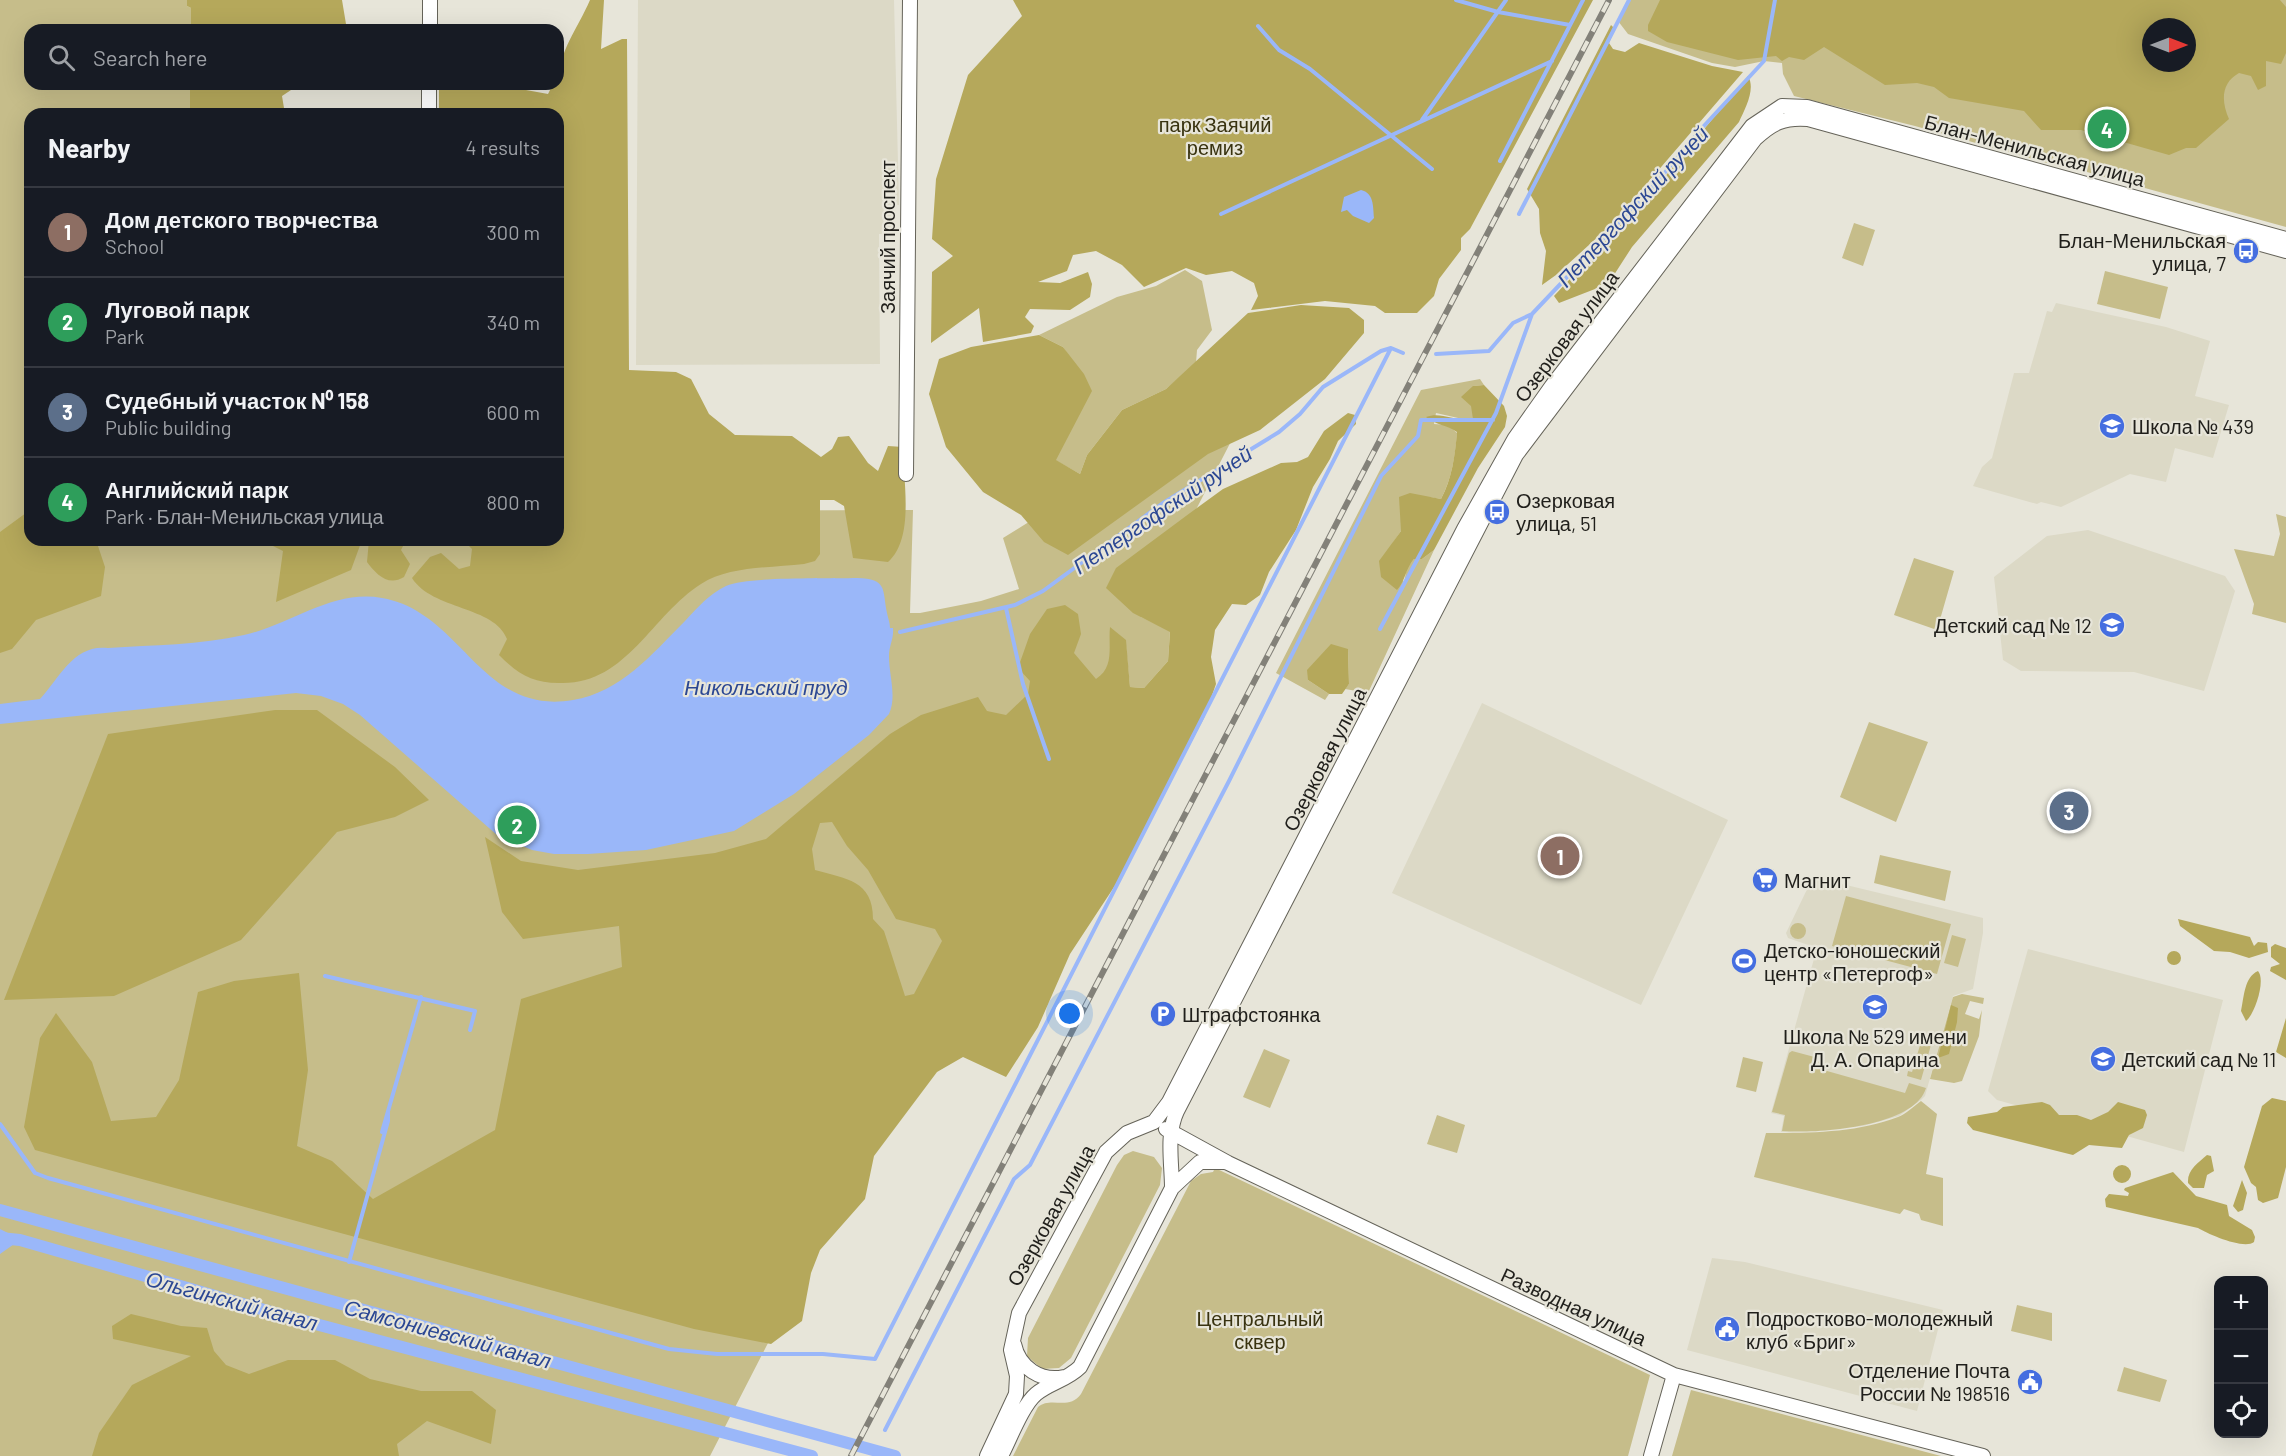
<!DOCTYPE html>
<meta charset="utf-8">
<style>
:root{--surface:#171b24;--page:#20242c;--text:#f1f3f6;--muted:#9ea1a6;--line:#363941;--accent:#ea580c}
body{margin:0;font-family:Barlow,sans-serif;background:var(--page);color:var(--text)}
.controls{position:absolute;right:18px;bottom:18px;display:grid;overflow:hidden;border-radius:12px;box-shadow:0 6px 24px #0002}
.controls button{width:54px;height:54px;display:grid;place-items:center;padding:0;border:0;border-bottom:2px solid var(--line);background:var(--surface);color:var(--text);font:30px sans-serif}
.compass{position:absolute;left:2142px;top:18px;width:54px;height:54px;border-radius:50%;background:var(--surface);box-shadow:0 6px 24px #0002;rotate:90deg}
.you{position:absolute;left:1070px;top:1014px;width:21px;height:21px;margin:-15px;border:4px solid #fff;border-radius:50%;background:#1a73e8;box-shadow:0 0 0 9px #1a73e833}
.badge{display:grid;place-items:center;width:39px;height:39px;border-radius:50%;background:var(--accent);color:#fff;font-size:20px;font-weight:700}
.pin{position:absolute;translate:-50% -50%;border:3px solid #fff;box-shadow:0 2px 6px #0006}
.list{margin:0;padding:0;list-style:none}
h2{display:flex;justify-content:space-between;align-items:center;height:78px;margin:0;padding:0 24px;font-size:26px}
h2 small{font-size:20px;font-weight:400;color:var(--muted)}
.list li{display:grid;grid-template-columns:39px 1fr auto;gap:18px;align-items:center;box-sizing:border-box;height:90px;padding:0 24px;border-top:2px solid var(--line)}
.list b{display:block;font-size:22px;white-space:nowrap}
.list p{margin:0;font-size:20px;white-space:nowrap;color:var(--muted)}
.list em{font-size:20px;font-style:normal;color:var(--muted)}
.icon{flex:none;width:33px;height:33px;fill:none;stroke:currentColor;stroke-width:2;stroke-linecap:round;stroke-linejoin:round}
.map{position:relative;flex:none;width:2286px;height:1456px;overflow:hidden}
.search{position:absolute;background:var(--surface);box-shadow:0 6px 24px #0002;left:24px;top:24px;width:540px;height:66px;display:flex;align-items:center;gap:15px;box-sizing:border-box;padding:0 21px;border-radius:18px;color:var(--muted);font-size:22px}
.panel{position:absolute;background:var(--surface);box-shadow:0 6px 24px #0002;left:24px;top:108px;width:540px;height:438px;border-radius:18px}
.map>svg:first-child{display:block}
</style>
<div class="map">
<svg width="2286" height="1456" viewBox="0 0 2286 1456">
<rect width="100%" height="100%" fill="#e7e5d9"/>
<path fill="#dcd9c6" d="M638 0H894L899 205H891V234H879L880 364 636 365Z
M2056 303 2166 327 2210 341 2195 396 2229 405 2213 458 2175 448 2166 482 2130 474 2061 507 2041 502 2037 504 1973 486 1982 467 1992 458 2014 373H2029L2047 311 2052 312Z
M2088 530 2225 576 2235 591 2204 691 2134 672 2021 671 2003 660 1994 577 2047 536Z
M1482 703 1728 820 1641 1005 1392 893Z
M1813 877 1983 918V933L1973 989 1953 996 1925 1096 1921 1100 1899 1116 1863 1126 1781 1132 1784 1116 1771 1113 1817 948 1788 938 1786 933Z
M2028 949 2223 1000 2184 1152 1997 1100 1988 1091Z
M1712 1258 1745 1262 1943 1310 1917 1411 1687 1350Z"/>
<path fill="#c6bd8a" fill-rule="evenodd" d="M0 0H187V6L191 8V30H30V84H190V114H30V540H558V511L913 510 910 613H920L981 601 1019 589 1003 538 1265 375 1141 617 1170 631 1168 661 1144 688 1130 687 1126 646 710 1456H0Z
M1629 0H2286V227L2087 172V166L2072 163 2069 169 1915 126 1794 96 1783 74 1782 63 1764 61 1735 67 1712 63 1628 34 1618 21ZM2151 27H2187V63H2151Z
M1854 223 1875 230 1863 266 1842 258Z
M1185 270 1202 281 1212 330 1197 350 1196 363 1166 389 1122 410 1087 455 1080 474 1055 460 1091 390 1063 347 1039 335 1117 297 1156 286Z
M2105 271 2168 287 2160 319 2097 304Z
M1480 379 1484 385 1473 386V419L1467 420 1436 413 1434 424 1448 425 1457 433C1455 456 1452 478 1441 499L1429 497 1401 520V531L1392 544 1404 583 1407 567 1414 559H1422L1434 550 1368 693 1345 689 1349 684 1348 649 1308 680 1329 694 1325 700 1276 673 1421 390Z
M2276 514 2286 517V623L2252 614 2254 604 2234 549 2274 556 2280 534Z
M1914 558 1954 571 1937 630 1894 615Z
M1869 722 1928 742 1896 822 1840 797Z
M1880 855 1951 871 1945 901 1874 883Z
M1846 896 1951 924 1937 974 1832 946Z
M1790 931a8 8 0 1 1 16 0a8 8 0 1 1-16 0Z
M1952 935 1966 939 1958 967 1944 963Z
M1962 994 1984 998 1983 1004 1970 1001 1965 1014 1979 1019 1982 1010 1979 1036 1962 1081 1954 1083 1930 1079 1953 997Z
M1921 1042 1931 1045 1921 1080 1907 1076 1908 1071 1912 1072Z
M1264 1049 1290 1060 1270 1108 1243 1097Z
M1792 1051 1822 1059 1820 1069 1905 1093 1909 1083 1926 1088C1915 1127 1817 1134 1782 1131L1785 1115 1772 1112 1789 1053Z
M1743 1057 1763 1062 1756 1092 1736 1087Z
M1921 1101 1937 1114 1926 1174 1943 1178V1226L1921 1220 1919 1214 1904 1209 1900 1214 1754 1177 1766 1133C1809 1133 1857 1133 1898 1117 1906 1114 1914 1106 1921 1101Z
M1437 1115 1465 1125 1457 1153 1427 1144Z
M1133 1151 1154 1157 1162 1168 1160 1185 1071 1358 1059 1368 1042 1369 1027 1356 1028 1338 1117 1165 1124 1155Z
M1215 1168 1650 1375 1628 1456H1013L1038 1407C1051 1396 1069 1411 1081 1394L1191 1181 1201 1174 1213 1172Z
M2017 1305 2052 1313V1341L2011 1331Z
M2124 1367 2167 1380 2160 1402 2117 1391Z
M1691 1390 1941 1456H1672Z"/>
<path fill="#b5a85b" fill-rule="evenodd" d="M187 0H342L347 30H191V8L187 6Z
M590 0H604L601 49 622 39H627L629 370 676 372 691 379 709 414 735 435 792 436 821 457 832 449 838 437 849 436 868 463 878 471 888 446 903 447C903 481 915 538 888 562L853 558 844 506 834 500H820V554L815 561 804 564C771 568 729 566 701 584 652 615 627 683 563 683 534 684 519 675 499 655L507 639C495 606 432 610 412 578L430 557 441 553 459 569 470 566 472 549 463 540H558V114H439V84H519L526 90 548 94 553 84H558C558 52 578 28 590 0Z
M1013 0H1593L1470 229 1461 238V250L1439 279 1434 296 1417 313H1385L1375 306 1325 301 1251 310 1258 296 1254 283 1232 271 1206 275 1186 268 1144 287 1122 265 1096 251 1073 255 1067 271 1038 282 1060 283 1088 272 1092 284 1090 297 1070 310 1030 309 1025 317 1034 326 1031 333 983 342 979 308 931 343 932 272 953 256 932 239 936 179 968 75 1022 16Z
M1660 0H2280L2286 7V53L2281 64 2266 61V86L2258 90 2251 76 2239 73C2221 83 2221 101 2229 119L2196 148H2186L2169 155 2081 130H2041L2024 111 1949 98 1934 87 1917 83 1885 85 1824 47 1804 60 1789 57 1782 61 1776 56 1738 60 1667 42 1648 31V25ZM2151 27H2187V63H2151Z
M1611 25 1615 29 1609 43 1613 49 1625 52 1639 43 1712 66 1743 72 1612 224 1556 275 1542 285 1546 251 1540 233 1539 209 1527 189Z
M1748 76C1756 89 1745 109 1739 122L1632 247 1612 278 1595 289 1559 303 1554 296 1658 185Z
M190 84H300L282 96 285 114H190Z
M1301 305 1349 308 1364 320V333L1325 379 1260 430 1208 454 1068 555 1044 542 1021 515 983 492 946 447 929 394 939 359 971 347 1039 335 1063 347 1084 374 1092 391 1056 460 1080 474 1087 455 1122 410 1166 389 1248 313Z
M1484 385 1504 406 1507 416 1505 427 1478 468 1434 550 1422 559H1414C1405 569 1406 580 1397 590L1381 577 1379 561 1401 531 1399 497 1410 493 1441 499C1452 479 1455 455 1457 432 1447 425 1436 425 1426 417 1442 411 1457 423 1473 419L1471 406 1461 397 1473 386Z
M1348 413 1355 415 1356 424 1338 441 1330 459 1313 487 1296 530 1269 572 1260 595 1246 605 1232 604 1215 630 1211 657 1216 684 1204 718 1118 881 1070 954 1038 1027 1006 1077 963 1057 937 1072 874 1156 865 1199 820 1250 811 1273 802 1321 771 1344 694 1329 35 1150 24 1127 40 1038 56 1013 92 1062 111 1121 156 1117 179 1080 198 992 234 981 299 973 308 1070 297 1146 332 1161 373 1199 495 1130 521 999 622 967 619 926 523 939 502 912 485 837 521 861 578 870 715 853 766 839 890 734 921 715 978 697 987 711 1006 715 1028 694 1030 681 1018 668 1030 634 1047 609 1065 605 1078 614 1081 634 1074 653 1096 679C1115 667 1108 646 1110 627L1126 640 1130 687 1144 688 1168 661 1170 632 1133 613 1106 588 1116 568 1190 513 1223 489 1281 463 1297 462 1308 457 1324 431ZM832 822 847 846 868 870 896 919 935 929 942 941 914 994 905 996 884 931 873 919C873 880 846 879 815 870L812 849 820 823Z
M30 510V540H96L105 567 101 596 36 620 12 649 0 653V532Z
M261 540H362L351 570 276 602 283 551Z
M369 540H406L401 550 410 564 404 577C388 587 376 574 367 562Z
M1331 644 1348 649 1349 684 1342 694H1329L1308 680 1307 670Z
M275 710H317L395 767 429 800 395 817 337 832 241 940 114 996 4 1000 108 734Z
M2178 919 2250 937 2254 946 2258 942 2267 943 2268 952 2249 958 2230 952 2214 951 2180 926Z
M2275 944 2286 948V980L2270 971 2271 967 2280 964 2271 957V947Z
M2167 958a7 7 0 1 1 14 0a7 7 0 1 1-14 0Z
M2258 971C2266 980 2255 1014 2246 1021L2241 1011C2244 998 2244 977 2258 971Z
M1951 1005 1958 1008 1957 1022 1949 1054 1938 1058Z
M2286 1018V1058L2276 1052Z
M2272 1098 2286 1101V1167L2278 1198 2263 1203 2258 1200 2256 1187 2251 1183 2244 1167 2262 1106Z
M2042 1102 2050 1105 2059 1115H2077L2091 1120 2108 1112 2118 1102 2145 1110 2147 1115 2143 1128 2129 1135 2122 1148 2089 1145 2073 1155 1973 1130 1967 1123 1968 1117 1997 1112 2003 1107Z
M2207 1155 2211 1156 2214 1171 2207 1175 2204 1188H2193L2188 1183C2187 1170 2198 1163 2207 1155Z
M2113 1174a9 9 0 1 1 18 0a9 9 0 1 1-18 0Z
M2173 1172 2196 1196 2227 1205 2229 1216 2252 1230 2255 1237 2254 1242C2244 1250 2208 1234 2198 1228L2106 1207 2105 1199 2109 1194 2128 1196 2129 1193 2124 1190 2125 1188Z
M2242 1180 2247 1193 2243 1210 2238 1212 2233 1206Z
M131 1314 181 1326 207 1328 214 1351 226 1365 249 1374 288 1360H335L370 1379 421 1391H472L496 1410 491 1444 427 1421 397 1444 399 1456H92L99 1433 132 1385 191 1356 113 1339 112 1326Z"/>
<path fill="#9ab7f9" d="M1361 190C1374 193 1373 206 1374 218L1369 223 1353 216 1347 210 1341 212 1344 197Z
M857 578C888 579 882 589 887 613 888 618 890 623 890 628H893C894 639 889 645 889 656 889 676 897 696 889 714L869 735 794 794 734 831 646 850 588 854H554L532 850 497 835 360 715 343 704 321 696 296 693 0 724V704L40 699C61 676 74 644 108 648 153 645 200 645 244 635 290 625 333 589 382 598 463 612 480 716 573 700 621 692 652 654 685 621 698 607 709 594 726 586 750 576 827 579 857 578Z
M0 1229 18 1238 17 1242 0 1254Z"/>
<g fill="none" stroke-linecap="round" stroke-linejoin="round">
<path stroke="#9ab7f9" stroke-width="4" d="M1456 0 1498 12 1570 25
M1258 26 1279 50 1310 69 1432 169
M1422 120 1506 0
M1500 161 1583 0
M1221 214 1552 61
M1519 214 1629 0
M1436 354 1489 351 1513 323 1532 314 1657 182 1702 128 1764 61 1775 0
M1006 608 1023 684 1049 759
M1380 629 1496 413 1532 314
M900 632 1015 605 1043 591 1163 503 1279 432 1300 414 1323 387 1381 351 1391 348 1403 353
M325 976 475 1011 470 1030
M0 1124 35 1173 48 1178 669 1349 717 1354H823L875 1359 1391 348
M382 1132 421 997
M349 1262 388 1121V1112
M885 1430 1014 1179 1030 1165 1229 781 1381 476 1418 436 1421 420H1493"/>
<path stroke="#9ab7f9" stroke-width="12" d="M0 1210 895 1456
M0 1238 20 1240 278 1314 812 1456"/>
<g stroke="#656359" stroke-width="16">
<path id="minor" d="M430 30V0
M429 114V84
M906 474 910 0
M1166 1129 1228 1163 1674 1375 1983 1456
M1172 1188C1172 1164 1166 1134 1177 1111L1516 455 1755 139C1772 123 1784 117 1808 119L2286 251
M1014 1344C1019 1368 1041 1382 1064 1377
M987 1456 1016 1394 1017 1376 1011 1350 1019 1313 1106 1152 1127 1133 1154 1122 1169 1102 1464 529 1515 438 1551 387 1752 126 1782 106 1807 107 2286 239
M1001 1456C1010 1439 1022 1406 1036 1394 1049 1383 1067 1380 1080 1367L1172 1188 1200 1162H1223
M1651 1456 1674 1375"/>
</g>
<use href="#minor" stroke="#fff" stroke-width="14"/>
<g stroke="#838179" stroke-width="6">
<path id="rail" d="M851 1456 1609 0"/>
</g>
<use href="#rail" stroke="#e7e5d9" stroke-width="4" stroke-dasharray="11" stroke-linecap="butt"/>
</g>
<defs>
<g id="bus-disc" transform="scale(1.35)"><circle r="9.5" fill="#456ee0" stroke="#e7e5d9"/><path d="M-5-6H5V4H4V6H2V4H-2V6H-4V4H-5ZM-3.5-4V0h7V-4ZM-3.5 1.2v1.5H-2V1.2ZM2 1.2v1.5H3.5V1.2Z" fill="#fff"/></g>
<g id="school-disc" transform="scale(1.35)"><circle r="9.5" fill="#456ee0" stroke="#e7e5d9"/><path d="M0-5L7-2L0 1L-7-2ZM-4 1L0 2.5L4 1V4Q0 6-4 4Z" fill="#fff"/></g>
<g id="supermarket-disc" transform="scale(1.35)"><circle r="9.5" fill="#456ee0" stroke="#e7e5d9"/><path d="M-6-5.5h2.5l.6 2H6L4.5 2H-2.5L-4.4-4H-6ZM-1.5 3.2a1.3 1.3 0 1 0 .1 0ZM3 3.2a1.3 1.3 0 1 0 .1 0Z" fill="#fff"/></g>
<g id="stadium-disc" transform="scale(1.35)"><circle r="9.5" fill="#456ee0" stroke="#e7e5d9"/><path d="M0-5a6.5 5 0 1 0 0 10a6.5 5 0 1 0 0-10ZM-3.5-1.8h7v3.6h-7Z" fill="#fff"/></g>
<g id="parking-disc" transform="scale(1.35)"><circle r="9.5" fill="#456ee0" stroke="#e7e5d9"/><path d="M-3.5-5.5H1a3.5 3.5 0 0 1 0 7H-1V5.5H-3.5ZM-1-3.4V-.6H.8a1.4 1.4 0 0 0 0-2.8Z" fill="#fff"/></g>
<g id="civic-disc" transform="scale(1.35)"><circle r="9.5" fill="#456ee0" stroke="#e7e5d9"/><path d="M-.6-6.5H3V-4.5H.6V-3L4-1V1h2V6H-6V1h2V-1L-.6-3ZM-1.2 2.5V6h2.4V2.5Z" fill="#fff"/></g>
</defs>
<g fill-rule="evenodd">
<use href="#bus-disc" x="2246" y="251"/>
<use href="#school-disc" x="2112" y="426"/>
<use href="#bus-disc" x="1497" y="512"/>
<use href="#school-disc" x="2112" y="625"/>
<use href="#supermarket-disc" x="1765" y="880"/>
<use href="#stadium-disc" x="1744" y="961"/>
<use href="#school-disc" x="1875" y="1007"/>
<use href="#parking-disc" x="1163" y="1014"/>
<use href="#school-disc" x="2103" y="1059"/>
<use href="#civic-disc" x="1727" y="1329"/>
<use href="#civic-disc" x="2030" y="1382"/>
</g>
<g text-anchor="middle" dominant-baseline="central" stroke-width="4.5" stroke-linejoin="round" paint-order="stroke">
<g font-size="20" fill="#393310" stroke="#e7e5d9">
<text x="1215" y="124">парк Заячий<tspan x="1215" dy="23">ремиз</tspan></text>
<text x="1260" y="1318">Центральный<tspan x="1260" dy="23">сквер</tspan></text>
</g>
<g font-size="20" fill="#201f1b" stroke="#e7e5d9">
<text transform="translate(2035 150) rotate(15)">Блан-Менильская улица</text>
<text transform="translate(887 237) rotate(-90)">Заячий проспект</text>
<text transform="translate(1566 336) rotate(-53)">Озерковая улица</text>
<text transform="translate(1324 759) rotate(-63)">Озерковая улица</text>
<text transform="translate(1050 1215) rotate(-61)">Озерковая улица</text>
<text transform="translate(1574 1306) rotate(25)">Разводная улица</text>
</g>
<g font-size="20" fill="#201f1b" stroke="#e7e5d9" text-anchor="start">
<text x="2226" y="240" text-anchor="end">Блан-Менильская<tspan x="2226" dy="23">улица, 7</tspan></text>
<text x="2132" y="426">Школа № 439</text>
<text x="1516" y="500">Озерковая<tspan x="1516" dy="23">улица, 51</tspan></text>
<text x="2092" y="625" text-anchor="end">Детский сад № 12</text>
<text x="1784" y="880">Магнит</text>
<text x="1764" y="950">Детско-юношеский<tspan x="1764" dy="23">центр «Петергоф»</tspan></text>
<text x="1182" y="1014">Штрафстоянка</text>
<text x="1875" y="1036" text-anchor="middle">Школа № 529 имени<tspan x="1875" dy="23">Д. А. Опарина</tspan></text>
<text x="2122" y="1059">Детский сад № 11</text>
<text x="1746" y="1318">Подростково-молодежный<tspan x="1746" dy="23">клуб «Бриг»</tspan></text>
<text x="2010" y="1370" text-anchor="end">Отделение Почта<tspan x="2010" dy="23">России № 198516</tspan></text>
</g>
<g font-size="21" font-style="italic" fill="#2b4793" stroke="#e7e5d9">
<text transform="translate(1632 206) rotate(-47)">Петергофский ручей</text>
<text transform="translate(1162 509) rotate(-34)">Петергофский ручей</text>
<text x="766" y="686">Никольский пруд</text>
<text transform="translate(232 1300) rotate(15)">Ольгинский канал</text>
<text transform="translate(448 1333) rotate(15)">Самсониевский канал</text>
</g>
</g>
</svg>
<div class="controls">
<button>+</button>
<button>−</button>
<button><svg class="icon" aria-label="locate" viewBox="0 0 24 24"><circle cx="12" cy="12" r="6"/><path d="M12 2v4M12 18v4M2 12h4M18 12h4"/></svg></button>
</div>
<svg class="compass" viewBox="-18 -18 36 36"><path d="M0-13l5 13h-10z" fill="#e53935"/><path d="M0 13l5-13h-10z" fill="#9ea1a6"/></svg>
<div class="you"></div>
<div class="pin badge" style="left:1560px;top:856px;background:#8d6e63">1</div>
<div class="pin badge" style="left:517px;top:825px;background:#2e9e5b">2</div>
<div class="pin badge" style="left:2069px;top:811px;background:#5c6f8a">3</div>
<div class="pin badge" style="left:2107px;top:129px;background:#2e9e5b">4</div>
<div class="search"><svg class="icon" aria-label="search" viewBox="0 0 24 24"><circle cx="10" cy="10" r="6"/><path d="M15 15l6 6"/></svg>Search here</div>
<section class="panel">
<h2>Nearby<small>4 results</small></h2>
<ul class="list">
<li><span class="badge" style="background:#8d6e63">1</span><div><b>Дом детского творчества</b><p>School</p></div><em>300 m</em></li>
<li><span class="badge" style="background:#2e9e5b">2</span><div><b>Луговой парк</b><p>Park</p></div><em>340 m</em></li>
<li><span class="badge" style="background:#5c6f8a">3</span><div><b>Судебный участок N⁰ 158</b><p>Public building</p></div><em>600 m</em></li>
<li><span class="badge" style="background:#2e9e5b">4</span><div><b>Английский парк</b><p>Park · Блан-Менильская улица</p></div><em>800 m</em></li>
</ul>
</section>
</div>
